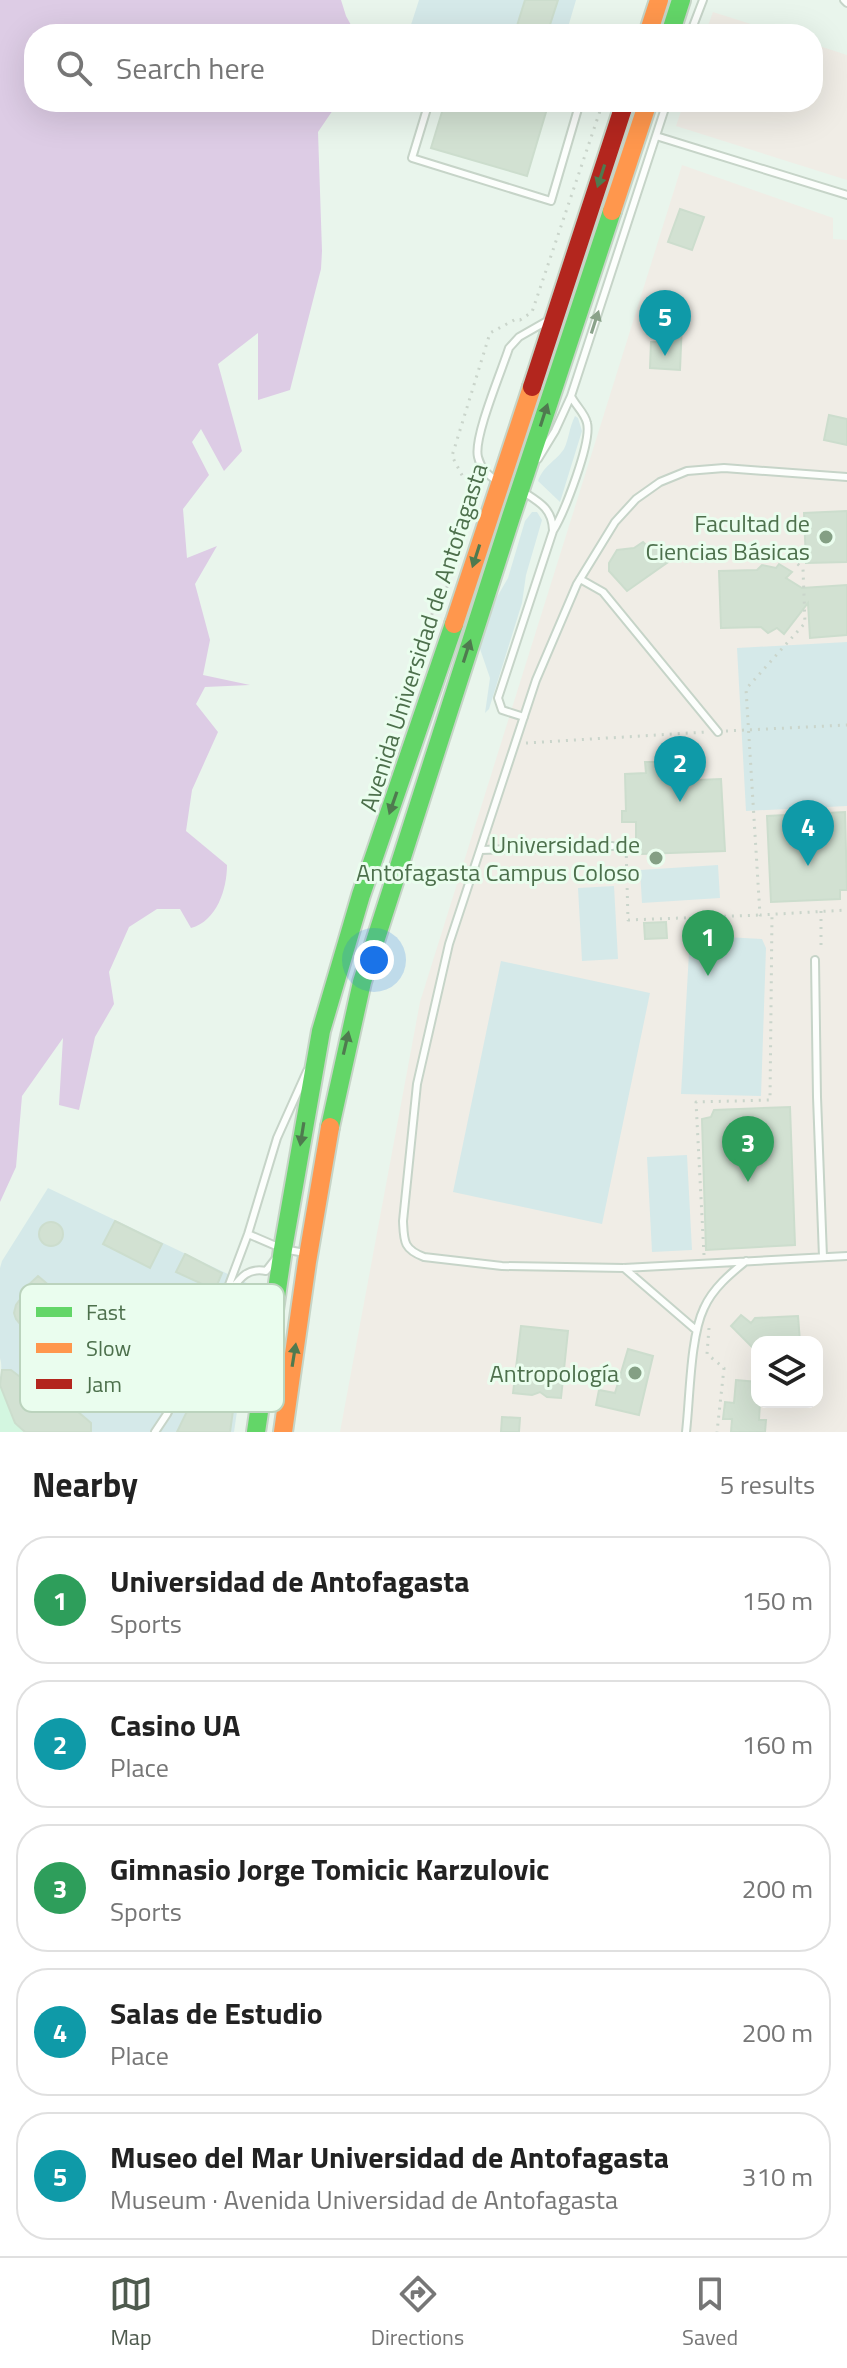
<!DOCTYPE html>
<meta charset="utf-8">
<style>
:root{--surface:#fff;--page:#f6f6f6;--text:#222;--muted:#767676;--line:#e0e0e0;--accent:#4e5a4e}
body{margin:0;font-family:"Titillium Web",sans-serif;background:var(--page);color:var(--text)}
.controls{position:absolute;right:24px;bottom:24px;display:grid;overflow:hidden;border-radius:16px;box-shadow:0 8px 32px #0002}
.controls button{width:72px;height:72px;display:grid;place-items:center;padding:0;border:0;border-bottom:2px solid var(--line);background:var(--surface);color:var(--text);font:40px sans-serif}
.you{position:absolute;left:374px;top:960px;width:28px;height:28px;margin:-20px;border:6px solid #fff;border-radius:50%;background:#1a73e8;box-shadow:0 0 0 12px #1a73e833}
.badge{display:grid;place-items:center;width:52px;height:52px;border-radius:50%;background:var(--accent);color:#fff;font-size:26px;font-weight:700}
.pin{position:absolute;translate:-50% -66px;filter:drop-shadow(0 2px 4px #0008)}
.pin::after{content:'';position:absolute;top:42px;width:28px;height:24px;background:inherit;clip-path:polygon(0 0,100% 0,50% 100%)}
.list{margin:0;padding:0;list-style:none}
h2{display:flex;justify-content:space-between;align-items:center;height:104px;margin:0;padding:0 32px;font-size:34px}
h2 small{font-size:26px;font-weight:400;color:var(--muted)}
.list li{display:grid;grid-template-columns:52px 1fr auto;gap:24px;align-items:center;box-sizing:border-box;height:128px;margin:0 16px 16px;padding:0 16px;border:2px solid var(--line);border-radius:32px}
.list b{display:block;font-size:30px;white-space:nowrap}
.list p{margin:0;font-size:26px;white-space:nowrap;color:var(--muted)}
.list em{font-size:26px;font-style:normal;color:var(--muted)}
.icon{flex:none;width:44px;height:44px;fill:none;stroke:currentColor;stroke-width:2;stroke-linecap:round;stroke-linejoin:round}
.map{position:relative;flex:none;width:847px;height:1432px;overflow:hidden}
.search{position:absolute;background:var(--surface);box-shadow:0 8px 32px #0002;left:24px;right:24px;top:24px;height:88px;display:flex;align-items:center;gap:20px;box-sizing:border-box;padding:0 28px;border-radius:32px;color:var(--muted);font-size:30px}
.sheet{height:824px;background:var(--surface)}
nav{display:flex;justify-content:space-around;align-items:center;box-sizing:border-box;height:112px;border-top:2px solid var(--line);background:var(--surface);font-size:22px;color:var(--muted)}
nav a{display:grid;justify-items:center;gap:4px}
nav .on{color:var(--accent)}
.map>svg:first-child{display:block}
</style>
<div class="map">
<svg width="847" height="1432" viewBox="0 0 847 1432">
<rect width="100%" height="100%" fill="#e9f5ec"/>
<path fill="#f0ede6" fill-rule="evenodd" d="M713 12 782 34H705Z
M813 44 847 55V180L676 126 684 102H813Z
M682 165 833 218V239L847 240V1432H340L420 1002ZM757 1342H817V1402H757Z"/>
<path fill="#d5e9e9" d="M419 0H576L566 34H420L409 31Z
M575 416 578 418 582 431 560 502 538 481C544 465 555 462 564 449 569 439 569 428 575 416Z
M532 512H537L542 520 526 575 522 603 489 709 485 713 490 678 479 646 497 597 508 578 525 521Z
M847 642V806L746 811 737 648Z
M718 865 720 898 642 903 640 870Z
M614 886 618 959 582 961 578 888Z
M690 935 762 939 766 948 761 1096 681 1094Z
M501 961 650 993 602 1224 453 1192Z
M687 1155 692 1250 652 1252 647 1157Z
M48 1188 255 1287 234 1432H25C13 1421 3 1401 0 1385 0 1375 3 1368 0 1358V1268L2 1261Z"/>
<path fill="#d3f6e0" d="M0 1385 15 1423 25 1432H0Z"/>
<path fill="#ddcce5" d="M0 0H341L346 16 356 34H34V102H340L337 104 318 132 322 251 321 269 290 390 258 400V333L218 364 242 451 224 471 201 429 192 442 209 475 183 509 187 558 217 546 195 584 210 640 203 675 250 685 205 687 196 704 218 732 192 790 186 831 227 865C227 889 217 921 191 928L180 909H157L129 927 109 972 114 1004 95 1037 79 1110 59 1105 63 1038 22 1096 16 1167 0 1202Z"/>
<path fill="#d2e1d2" stroke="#ccddcd" stroke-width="2" d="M525 0H558L547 34H534L516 29Z
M445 102H549L527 176 431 148Z
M680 209 704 217 692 250 668 242Z
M663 308H688V322H682L680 370 650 368 651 342H663Z
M829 415 847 419V445L824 440Z
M847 511V562L806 563 804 513Z
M643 542 649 548 657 543 671 560 627 591 609 571V563L617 550 634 548Z
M779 564 792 572 786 578 802 588 847 585V635L810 638 808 603 784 634 777 628 768 633 761 627 721 628 719 571 757 570 762 565 776 568Z
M645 762H657V768L684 767 697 780 721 779 725 851 642 854 636 850V822H622V811H626L625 774 646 773Z
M845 812 847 890H840V899L771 902 767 816Z
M666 922 667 938 645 939 644 923Z
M790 1107 795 1245 706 1250 702 1119 711 1117 714 1110Z
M115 1221 162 1244 150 1268 103 1244Z
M39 1234a12 12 0 1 1 24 0a12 12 0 1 1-24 0Z
M185 1254 222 1273 215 1290 176 1272Z
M38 1276 51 1287 42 1296 49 1309 46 1321 34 1328 21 1325 16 1319 14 1313 16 1305 24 1294 22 1291Z
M741 1315 751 1323 755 1318 798 1316 800 1342H757V1352L731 1326Z
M521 1326 568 1331 561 1398 547 1397 540 1392 532 1395 513 1393Z
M628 1349 653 1356 639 1415 596 1405 599 1390 615 1393Z
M2 1370H11L62 1409 69 1404 91 1423V1432H25L15 1423 0 1385Z
M204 1376 237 1382 230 1432H177Z
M736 1380 757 1382V1402H760L759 1420H766L765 1432H731L732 1419H723L725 1402 734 1403Z
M502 1417 520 1418 519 1432H501Z"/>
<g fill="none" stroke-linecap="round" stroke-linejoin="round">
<g stroke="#c6d4c8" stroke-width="10">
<path id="lane" d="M844 0 847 3
M690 34 703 0
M429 102 412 158 551 201 580 102
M607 102 620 106
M656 136 847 195
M538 459 555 431 571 396 667 102
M847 477 724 468 687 471 660 482 636 499 615 522 577 584 536 680 449 944 417 1084 403 1221C404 1241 403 1249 424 1257L502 1266 624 1268 847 1256
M497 481C488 475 481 469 478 457 473 438 502 370 509 348L519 337 547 321
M522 491C539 502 552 508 553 530
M580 579 603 592 718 732
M524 717 502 710 498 698 553 531C564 513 592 442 587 423 585 413 575 405 571 396
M481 850 612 846
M815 960 817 1097 823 1257
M248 1234 283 1249 305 1253
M624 1268 696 1330
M228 1294C239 1280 246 1267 266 1271L276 1258
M155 1432 167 1414 224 1298 248 1234 277 1138 307 1071
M686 1432C690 1398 690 1337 704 1308 713 1288 730 1274 746 1261"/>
</g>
<g stroke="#c6d4c7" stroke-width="22">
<path id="fast" d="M670 34 681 0
M330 1127 362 982 511 517 612 211
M256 1432 283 1249 321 1031 361 895 454 624"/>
</g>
<g stroke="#c6d4c7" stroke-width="22">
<path id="slow" d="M648 34 659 0
M612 211 648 102
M454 624 532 387
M283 1432 307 1262 330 1127"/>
</g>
<g stroke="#c6d4c7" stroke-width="22">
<path id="jam" d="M532 387 625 102"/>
</g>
<path stroke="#cad5cb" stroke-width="3" stroke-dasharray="2 6" stroke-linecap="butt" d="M476 500 470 479H464L452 456 490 333 516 319 520 320 532 312 600 111
M786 553 803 569 805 623 746 689 760 915 847 910
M427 653 423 641 439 593 447 587 470 519
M726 731 847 725
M526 743 706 732
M621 845H626L628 920 760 915
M821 911V951
M704 1255 696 1102 770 1100 772 915
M709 1328 707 1354 724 1368 717 1432"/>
<use href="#lane" stroke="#fcfefc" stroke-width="6"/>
<use href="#fast" stroke="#63d668" stroke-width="18"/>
<use href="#slow" stroke="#ff974d" stroke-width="18"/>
<use href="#jam" stroke="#b3261e" stroke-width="18"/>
</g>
<defs><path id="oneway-solid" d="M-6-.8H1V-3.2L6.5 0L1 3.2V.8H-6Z" transform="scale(2)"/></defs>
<g fill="#4f7a4f">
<use href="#oneway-solid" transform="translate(601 176) rotate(108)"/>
<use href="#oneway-solid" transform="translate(544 415) rotate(-72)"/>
<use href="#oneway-solid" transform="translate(476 556) rotate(108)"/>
<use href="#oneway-solid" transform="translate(467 651) rotate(-72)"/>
<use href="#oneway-solid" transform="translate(393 803) rotate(109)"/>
<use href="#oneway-solid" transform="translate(346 1043) rotate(-77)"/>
<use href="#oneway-solid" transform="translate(302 1134) rotate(99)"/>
<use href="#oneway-solid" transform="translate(294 1355) rotate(-81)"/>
</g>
<use fill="#8aa28a" href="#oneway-solid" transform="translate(595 322) rotate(-72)"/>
<g fill="#849f84" stroke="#eafdee" stroke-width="3">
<circle cx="826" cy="537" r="8"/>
<circle cx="656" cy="858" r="8"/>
<circle cx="635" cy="1373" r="8"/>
</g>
<g text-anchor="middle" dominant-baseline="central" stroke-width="6" stroke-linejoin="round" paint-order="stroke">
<g font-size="24" fill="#4d704c" stroke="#eafdee" text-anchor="end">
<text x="810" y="523">Facultad de<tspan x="810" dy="28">Ciencias Básicas</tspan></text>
<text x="640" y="844">Universidad de<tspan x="640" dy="28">Antofagasta Campus Coloso</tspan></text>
<text x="619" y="1373">Antropología</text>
</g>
<g font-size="24" fill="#4d704c" stroke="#eafdee">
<text transform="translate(423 637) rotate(-72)">Avenida Universidad de Antofagasta</text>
</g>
</g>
<rect x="20" y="1284" width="264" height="128" rx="12" fill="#eafdee" stroke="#bbd3bd" stroke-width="2"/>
<rect x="36" y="1307" width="36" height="10" fill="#63d668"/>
<rect x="36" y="1343" width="36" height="10" fill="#ff974d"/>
<rect x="36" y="1379" width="36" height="10" fill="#b3261e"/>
<g font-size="22" fill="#4d704c">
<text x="86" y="1320">Fast</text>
<text x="86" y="1356">Slow</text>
<text x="86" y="1392">Jam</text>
</g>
</svg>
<div class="controls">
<button><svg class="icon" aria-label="layers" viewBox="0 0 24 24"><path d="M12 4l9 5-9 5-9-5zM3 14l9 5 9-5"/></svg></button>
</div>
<div class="you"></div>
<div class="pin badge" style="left:708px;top:976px;background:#2e9e5b">1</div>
<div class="pin badge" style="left:680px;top:802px;background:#0f9aa8">2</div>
<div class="pin badge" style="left:748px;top:1182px;background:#2e9e5b">3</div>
<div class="pin badge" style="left:808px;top:866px;background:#0f9aa8">4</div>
<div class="pin badge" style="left:665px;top:356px;background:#0f9aa8">5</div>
<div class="search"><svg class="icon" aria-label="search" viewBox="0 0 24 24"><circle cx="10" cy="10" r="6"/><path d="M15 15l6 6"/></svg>Search here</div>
</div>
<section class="sheet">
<h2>Nearby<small>5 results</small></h2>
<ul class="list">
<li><span class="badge" style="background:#2e9e5b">1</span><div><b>Universidad de Antofagasta</b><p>Sports</p></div><em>150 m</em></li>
<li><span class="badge" style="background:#0f9aa8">2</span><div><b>Casino UA</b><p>Place</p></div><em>160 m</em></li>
<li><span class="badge" style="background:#2e9e5b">3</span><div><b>Gimnasio Jorge Tomicic Karzulovic</b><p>Sports</p></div><em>200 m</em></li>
<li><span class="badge" style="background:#0f9aa8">4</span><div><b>Salas de Estudio</b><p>Place</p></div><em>200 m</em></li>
<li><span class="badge" style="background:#0f9aa8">5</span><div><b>Museo del Mar Universidad de Antofagasta</b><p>Museum · Avenida Universidad de Antofagasta</p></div><em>310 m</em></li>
</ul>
</section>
<nav>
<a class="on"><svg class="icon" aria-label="map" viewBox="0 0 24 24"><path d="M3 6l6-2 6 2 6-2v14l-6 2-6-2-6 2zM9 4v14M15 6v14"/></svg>Map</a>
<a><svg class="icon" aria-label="directions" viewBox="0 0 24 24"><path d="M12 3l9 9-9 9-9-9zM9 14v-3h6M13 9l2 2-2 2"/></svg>Directions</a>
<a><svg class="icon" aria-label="saved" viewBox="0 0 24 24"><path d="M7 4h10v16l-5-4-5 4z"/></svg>Saved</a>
</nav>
